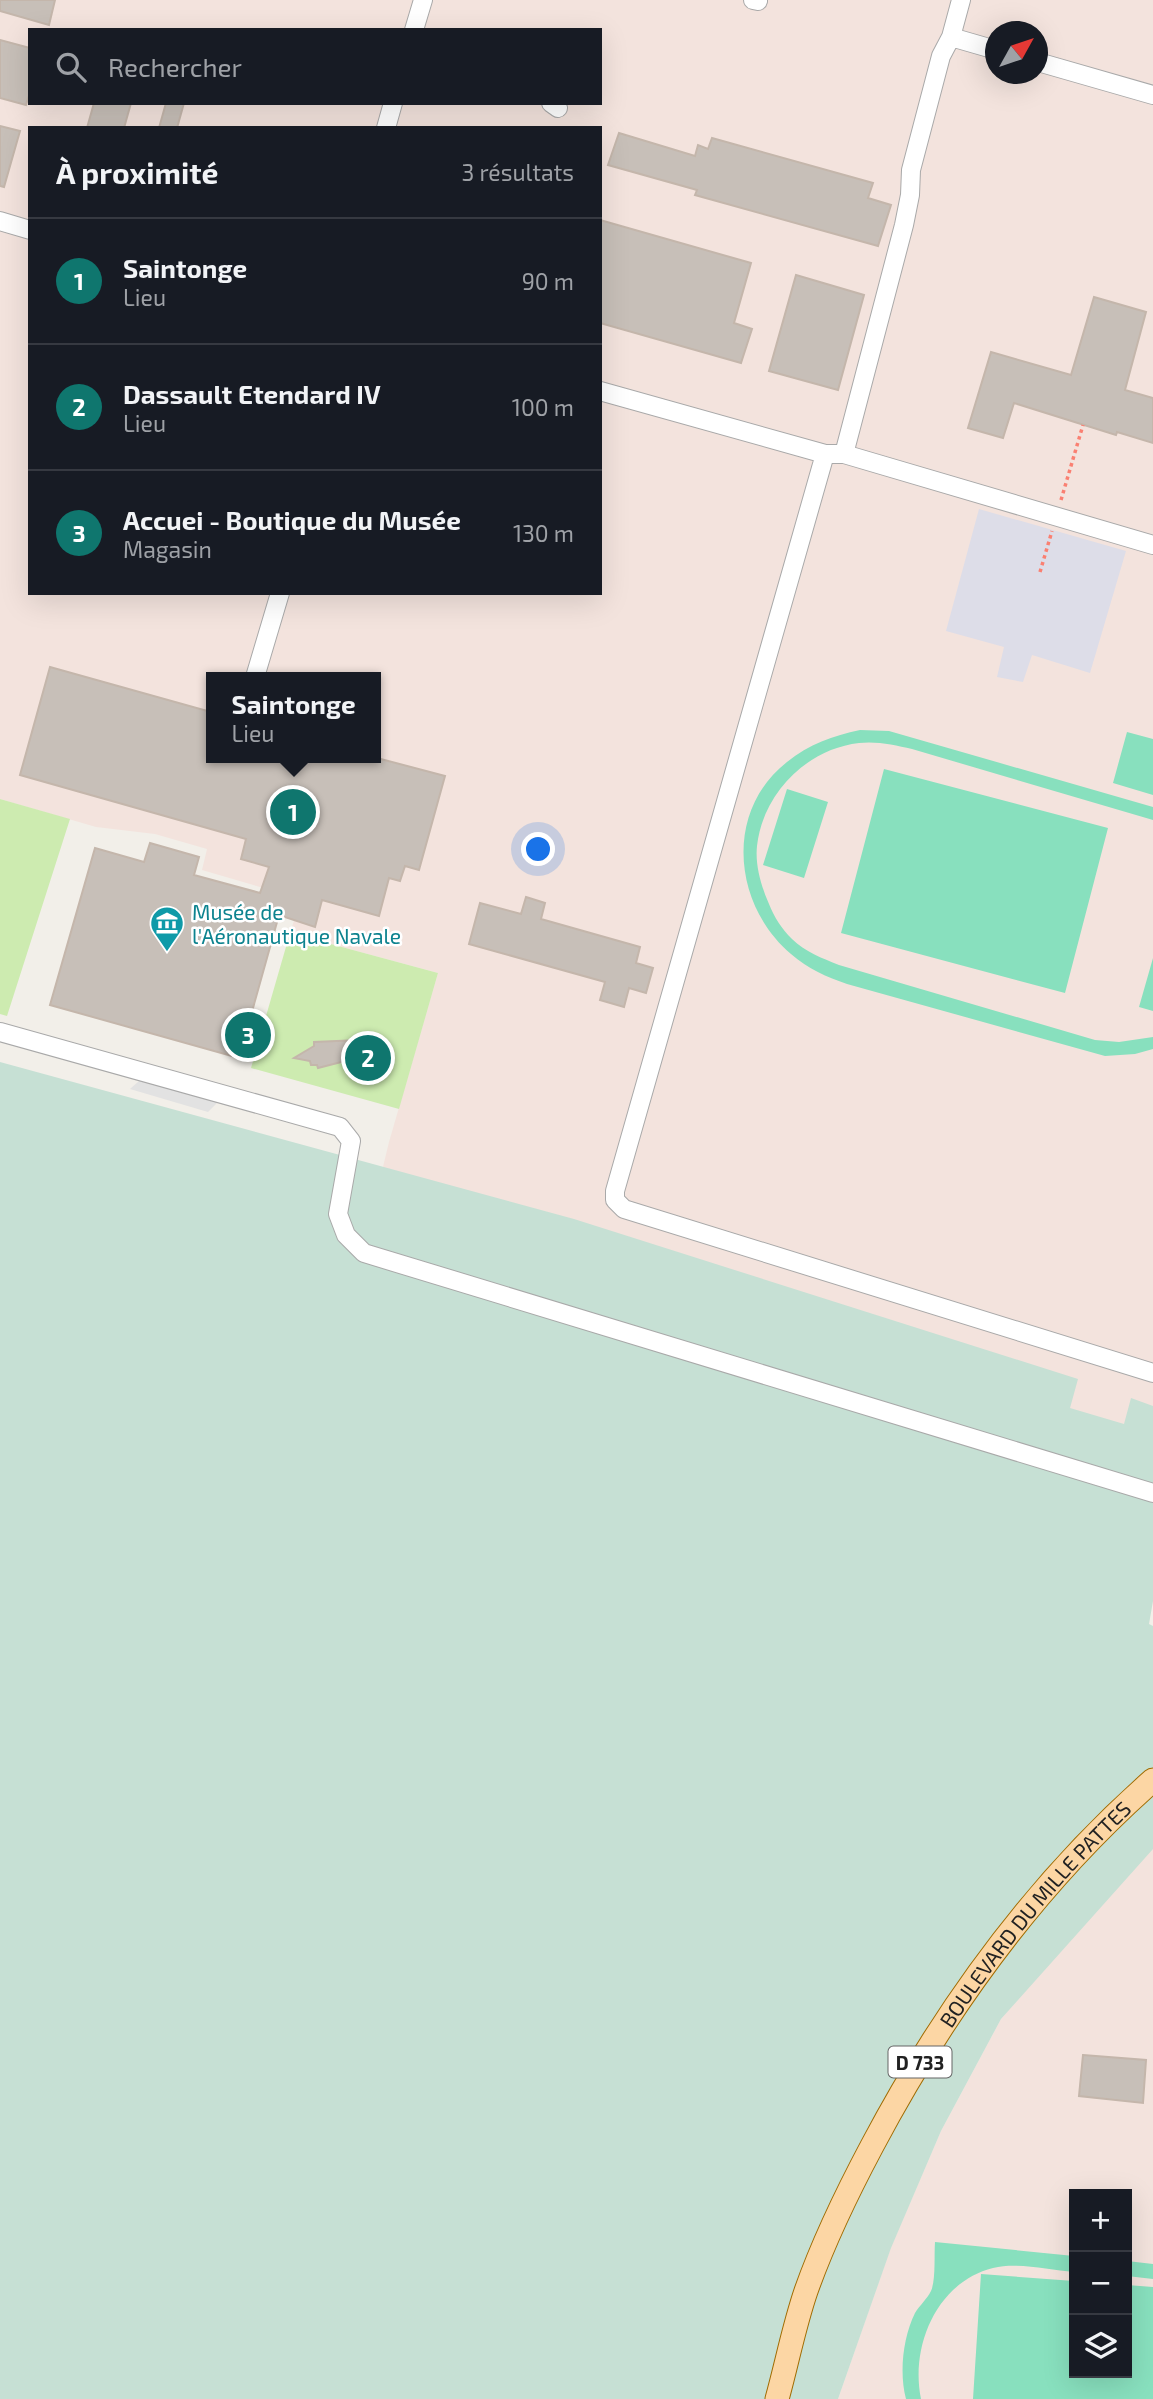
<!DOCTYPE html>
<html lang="fr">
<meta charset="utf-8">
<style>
:root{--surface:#171b24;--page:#242831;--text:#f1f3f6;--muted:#9ea1a6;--line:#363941;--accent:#0f766e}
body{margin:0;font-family:"Exo 2",sans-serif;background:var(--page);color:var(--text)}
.controls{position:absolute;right:21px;bottom:21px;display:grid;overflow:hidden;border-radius:0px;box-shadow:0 7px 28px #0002}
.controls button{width:63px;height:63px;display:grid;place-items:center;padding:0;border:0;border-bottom:2px solid var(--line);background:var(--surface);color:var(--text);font:35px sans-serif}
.compass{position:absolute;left:985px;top:21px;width:63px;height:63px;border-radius:50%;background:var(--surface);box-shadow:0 7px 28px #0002;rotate:50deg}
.you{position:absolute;left:539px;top:850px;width:24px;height:24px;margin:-18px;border:5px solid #fff;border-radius:50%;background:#1a73e8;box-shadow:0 0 0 10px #1a73e833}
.badge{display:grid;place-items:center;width:46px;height:46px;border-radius:50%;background:var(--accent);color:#fff;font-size:23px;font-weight:700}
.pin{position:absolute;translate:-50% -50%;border:4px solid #fff;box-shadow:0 2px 7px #0006}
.popup{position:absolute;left:206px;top:672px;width:175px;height:91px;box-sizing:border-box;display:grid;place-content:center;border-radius:0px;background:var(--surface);filter:drop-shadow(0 2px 5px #0005);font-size:23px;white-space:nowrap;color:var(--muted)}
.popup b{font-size:26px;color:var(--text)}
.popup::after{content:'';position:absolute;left:50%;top:100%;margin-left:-14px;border:14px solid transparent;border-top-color:var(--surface)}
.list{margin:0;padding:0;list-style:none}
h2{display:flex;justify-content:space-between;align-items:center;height:91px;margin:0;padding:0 28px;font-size:30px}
h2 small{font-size:23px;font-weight:400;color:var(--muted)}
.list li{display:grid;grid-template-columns:46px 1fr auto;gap:21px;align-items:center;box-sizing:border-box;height:126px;padding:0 28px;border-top:2px solid var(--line)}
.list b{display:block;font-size:26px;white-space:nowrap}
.list p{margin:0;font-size:23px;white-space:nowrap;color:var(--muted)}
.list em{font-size:23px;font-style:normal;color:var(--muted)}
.icon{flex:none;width:38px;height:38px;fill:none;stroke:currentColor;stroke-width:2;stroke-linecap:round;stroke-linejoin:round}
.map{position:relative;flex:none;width:1153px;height:2399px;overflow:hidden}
.search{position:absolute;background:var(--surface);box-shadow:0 7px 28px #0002;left:28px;top:28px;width:574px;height:77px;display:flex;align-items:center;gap:18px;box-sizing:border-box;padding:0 24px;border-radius:0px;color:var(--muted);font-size:26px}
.panel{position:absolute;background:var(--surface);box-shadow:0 7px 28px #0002;left:28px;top:126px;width:574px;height:469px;border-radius:0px}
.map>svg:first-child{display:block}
</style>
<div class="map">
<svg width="1153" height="2399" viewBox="0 0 1153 2399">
<rect width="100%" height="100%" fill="#f2efe9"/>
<path fill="#f3e3dd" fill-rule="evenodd" d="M0 0H1153V1440L376 1196 389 1142 438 973 290 933 301 899 202 870 207 849 155 834 96 827 0 799ZM30 30H600V103H30ZM996 32H1038V74H996ZM30 128H600V593H30ZM211 677H375V758H211Z
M1153 1835V2399H838L891 2247 941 2131 1001 2019ZM1074 2194H1127V2373H1074Z"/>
<path fill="#cdebb0" d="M0 799 70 819 7 1016 0 1014Z
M290 933 438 973 399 1109 251 1068Z"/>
<path fill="#c6e0d4" d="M0 1062 574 1219 1078 1379 1070 1408 1124 1424 1131 1398 1153 1406V1601L1149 1624 1153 1626V1849L1001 2019 941 2131 891 2248 838 2399H0Z"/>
<path fill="#88e0be" d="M860 730 889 731 1153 807V820L912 749C895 745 877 741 859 743 807 749 763 793 757 846 755 865 761 886 769 904 774 917 782 929 792 939 805 952 822 958 839 965L1095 1040 1119 1042 1153 1037V1049L1135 1054 1105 1056 847 984C827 977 808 969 791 954 733 905 724 811 787 762 809 744 833 736 860 730Z
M1127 732 1153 739V795L1113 783Z
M884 769 1108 828 1065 993 841 933Z
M787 789 828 802 804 878 763 865Z
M1153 958V1011L1139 1007Z
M935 2242 1074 2256V2272C1049 2270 1018 2262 993 2268 937 2282 910 2346 921 2399H906C899 2373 903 2337 915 2313 920 2305 927 2299 931 2291 936 2280 934 2254 935 2242Z
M1127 2261 1153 2264V2279L1127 2276Z
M981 2274 1074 2281V2373H1127V2285L1153 2287V2399H973Z"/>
<path fill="#e2e2e2" d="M147 1074 225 1095 208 1112 130 1089Z"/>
<path fill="#dddde8" d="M979 509 1126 551 1090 673 1032 655 1023 682 997 677 1004 647 946 631Z"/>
<path fill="#c7bfb8" stroke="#c4b6ab" stroke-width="2" d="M0 0H55L49 25 0 11Z
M0 40 30 48V92L26 105 0 98Z
M94 103H131L124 128H87Z
M166 103H184L177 128H159Z
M0 126 20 131 4 187 0 186Z
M619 133 695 156 698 145 708 149 712 138 873 183 868 198 891 205 878 246 695 195 697 190 608 165Z
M600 220 751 263 734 323 752 329 741 363 600 323Z
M796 275 864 295 838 390 769 371Z
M1094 297 1146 312 1125 390 1153 398V443L1117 432 1116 435 1014 403 1003 438 968 428 991 352 1071 375Z
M50 667 211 712V758H377L445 776 419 870 405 866 400 881 389 878 379 916 322 900 315 927 279 915 239 1058 50 1005 95 848 144 862 150 843 199 857 194 875 260 893 269 867 241 859 246 839 20 775Z
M526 897 545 903 541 919 640 947 636 963 653 968 646 993 629 988 624 1007 600 1000 605 982 469 944 480 903 521 914Z
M360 1040 376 1053 318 1068 317 1065H311L310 1061 294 1058 314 1046V1042Z
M1083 2055 1146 2060 1143 2103 1079 2096Z"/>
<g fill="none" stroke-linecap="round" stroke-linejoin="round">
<g stroke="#a9a9a9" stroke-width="20">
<path id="minor" d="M753 0 758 1
M414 30 423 0
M951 37 996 50
M1038 62 1153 95
M551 103 558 108
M386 128 393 103
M0 221 30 230
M600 391 825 454H844L1153 545
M825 454 615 1191V1200L624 1209 1153 1373
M844 454 904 225 910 195 911 170 941 56 951 37 961 0
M255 677 280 593
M0 1032 340 1127 351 1141 338 1214 346 1235 364 1253 1153 1493"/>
</g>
<g stroke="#a06b00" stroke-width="25">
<g id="major">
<path id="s1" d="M777 2399C787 2363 794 2326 806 2291 824 2240 847 2193 872 2146 944 2010 1037 1882 1153 1780"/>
</g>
</g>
<path stroke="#fa8072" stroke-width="3.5" stroke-dasharray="3.5 3.5" stroke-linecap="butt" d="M1061 500 1083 425
M1040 572 1052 531"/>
<use href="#minor" stroke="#fff" stroke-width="18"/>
<use href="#major" stroke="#fcd6a4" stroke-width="23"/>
</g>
<defs>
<g id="museum-pin" transform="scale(1.75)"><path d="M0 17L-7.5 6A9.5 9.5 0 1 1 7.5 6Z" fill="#0f9aa8" stroke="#fff"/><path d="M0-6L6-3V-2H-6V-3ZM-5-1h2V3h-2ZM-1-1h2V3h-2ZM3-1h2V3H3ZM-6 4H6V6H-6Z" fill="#fff"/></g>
</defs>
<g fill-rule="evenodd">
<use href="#museum-pin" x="167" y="923"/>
</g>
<g text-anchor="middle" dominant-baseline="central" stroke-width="5" stroke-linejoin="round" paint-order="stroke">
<rect fill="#fff" stroke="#646464" stroke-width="2" x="888.5" y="2046.5" width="63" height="31" rx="5"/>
<g font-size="19" font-weight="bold" fill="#222">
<text x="920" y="2062">D 733</text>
</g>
<g font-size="21" fill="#0d838f" stroke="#fff" text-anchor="start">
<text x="192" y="911">Musée de<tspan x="192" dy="24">l'Aéronautique Navale</tspan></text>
</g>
<g font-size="21" fill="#222" stroke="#fff">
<text stroke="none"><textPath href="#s1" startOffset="556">BOULEVARD DU MILLE PATTES</textPath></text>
</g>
</g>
</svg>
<div class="controls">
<button>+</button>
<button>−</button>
<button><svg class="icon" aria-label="layers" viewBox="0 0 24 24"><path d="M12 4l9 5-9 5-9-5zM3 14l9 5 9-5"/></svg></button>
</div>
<svg class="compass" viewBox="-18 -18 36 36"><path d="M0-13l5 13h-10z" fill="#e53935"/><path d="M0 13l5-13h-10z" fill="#9ea1a6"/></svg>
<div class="you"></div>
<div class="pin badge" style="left:293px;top:812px">1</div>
<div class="popup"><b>Saintonge</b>Lieu</div>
<div class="pin badge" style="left:368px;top:1058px">2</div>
<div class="pin badge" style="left:248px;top:1035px">3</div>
<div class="search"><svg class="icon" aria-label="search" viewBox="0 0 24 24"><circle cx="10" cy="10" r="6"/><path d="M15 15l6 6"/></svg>Rechercher</div>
<section class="panel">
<h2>À proximité<small>3 résultats</small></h2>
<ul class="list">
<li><span class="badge">1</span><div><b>Saintonge</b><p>Lieu</p></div><em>90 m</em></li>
<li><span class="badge">2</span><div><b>Dassault Etendard IV</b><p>Lieu</p></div><em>100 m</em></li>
<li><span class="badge">3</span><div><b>Accuei - Boutique du Musée</b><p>Magasin</p></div><em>130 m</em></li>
</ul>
</section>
</div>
